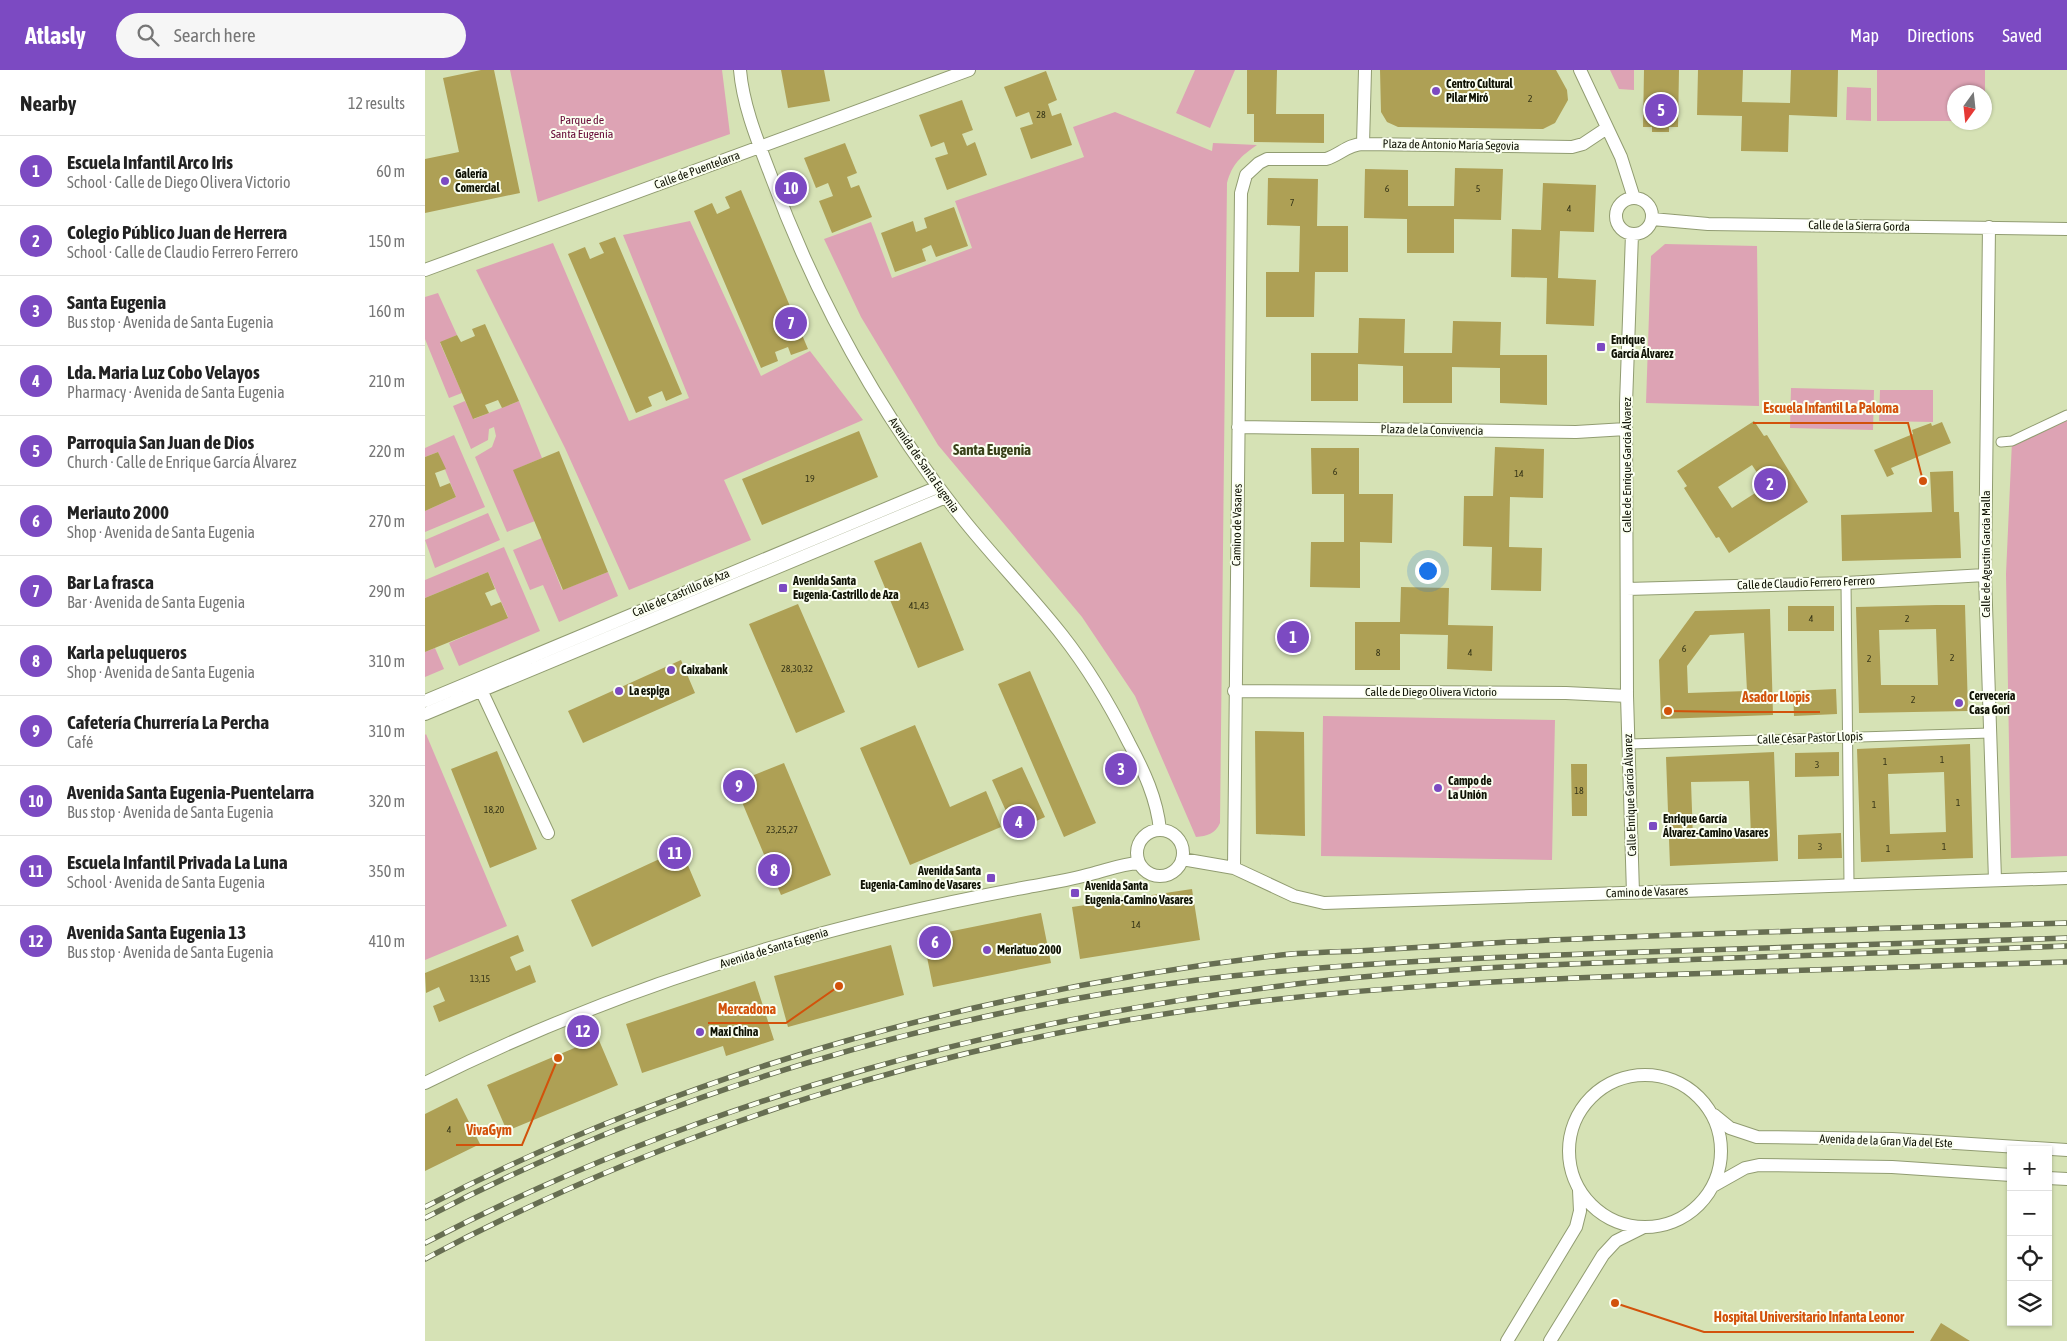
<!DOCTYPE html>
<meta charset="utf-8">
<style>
:root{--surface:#fff;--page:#f6f6f6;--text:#222;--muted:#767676;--line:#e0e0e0;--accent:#7c4ac2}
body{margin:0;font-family:"Asap Condensed",sans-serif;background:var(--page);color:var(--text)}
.controls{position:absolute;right:15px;bottom:15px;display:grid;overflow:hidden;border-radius:0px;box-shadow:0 1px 4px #0004}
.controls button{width:45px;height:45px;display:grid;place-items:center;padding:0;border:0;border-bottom:1px solid var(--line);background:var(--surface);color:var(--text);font:25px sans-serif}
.compass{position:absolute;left:1522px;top:15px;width:45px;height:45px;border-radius:50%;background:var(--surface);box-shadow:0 1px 4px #0004;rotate:195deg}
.you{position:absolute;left:1002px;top:500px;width:18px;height:18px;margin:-12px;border:4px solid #fff;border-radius:50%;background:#1a73e8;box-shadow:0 0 0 8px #1a73e833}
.badge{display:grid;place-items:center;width:32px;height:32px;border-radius:50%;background:var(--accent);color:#fff;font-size:16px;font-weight:700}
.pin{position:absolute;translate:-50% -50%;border:2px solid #fff;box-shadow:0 1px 5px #0006}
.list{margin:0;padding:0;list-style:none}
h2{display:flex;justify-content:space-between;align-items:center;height:65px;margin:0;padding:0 20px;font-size:21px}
h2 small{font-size:16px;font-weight:400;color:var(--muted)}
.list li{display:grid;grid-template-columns:32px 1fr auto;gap:15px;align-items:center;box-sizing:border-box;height:70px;padding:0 20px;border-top:1px solid var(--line)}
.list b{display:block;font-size:19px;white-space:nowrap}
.list p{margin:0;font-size:16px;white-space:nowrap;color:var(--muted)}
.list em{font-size:16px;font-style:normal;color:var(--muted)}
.icon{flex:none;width:28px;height:28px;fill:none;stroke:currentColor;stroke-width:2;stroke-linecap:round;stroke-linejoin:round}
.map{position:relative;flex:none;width:1642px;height:1271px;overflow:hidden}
header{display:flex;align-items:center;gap:30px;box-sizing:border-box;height:70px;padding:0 25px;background:var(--accent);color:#fff}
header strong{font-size:24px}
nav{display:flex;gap:28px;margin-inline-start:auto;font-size:18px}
.search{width:350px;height:45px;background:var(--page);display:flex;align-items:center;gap:12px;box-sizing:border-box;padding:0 18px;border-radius:28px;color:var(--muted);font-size:19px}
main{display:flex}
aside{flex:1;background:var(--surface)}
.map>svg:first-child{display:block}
</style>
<header>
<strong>Atlasly</strong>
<div class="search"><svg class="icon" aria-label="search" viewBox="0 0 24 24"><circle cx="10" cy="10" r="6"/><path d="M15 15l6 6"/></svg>Search here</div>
<nav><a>Map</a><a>Directions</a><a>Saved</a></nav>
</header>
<main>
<aside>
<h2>Nearby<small>12 results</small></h2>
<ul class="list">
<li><span class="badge">1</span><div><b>Escuela Infantil Arco Iris</b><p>School · Calle de Diego Olivera Victorio</p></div><em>60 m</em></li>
<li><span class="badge">2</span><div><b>Colegio Público Juan de Herrera</b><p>School · Calle de Claudio Ferrero Ferrero</p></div><em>150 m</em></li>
<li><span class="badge">3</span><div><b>Santa Eugenia</b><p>Bus stop · Avenida de Santa Eugenia</p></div><em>160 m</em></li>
<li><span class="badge">4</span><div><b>Lda. Maria Luz Cobo Velayos</b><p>Pharmacy · Avenida de Santa Eugenia</p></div><em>210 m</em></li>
<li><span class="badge">5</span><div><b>Parroquia San Juan de Dios</b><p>Church · Calle de Enrique García Álvarez</p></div><em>220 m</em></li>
<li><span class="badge">6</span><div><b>Meriauto 2000</b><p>Shop · Avenida de Santa Eugenia</p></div><em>270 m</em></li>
<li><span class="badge">7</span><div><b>Bar La frasca</b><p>Bar · Avenida de Santa Eugenia</p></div><em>290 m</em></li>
<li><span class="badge">8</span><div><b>Karla peluqueros</b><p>Shop · Avenida de Santa Eugenia</p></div><em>310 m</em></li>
<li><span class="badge">9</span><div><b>Cafetería Churrería La Percha</b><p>Café</p></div><em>310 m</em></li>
<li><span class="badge">10</span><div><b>Avenida Santa Eugenia-Puentelarra</b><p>Bus stop · Avenida de Santa Eugenia</p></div><em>320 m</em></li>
<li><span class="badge">11</span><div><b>Escuela Infantil Privada La Luna</b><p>School · Avenida de Santa Eugenia</p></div><em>350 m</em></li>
<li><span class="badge">12</span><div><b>Avenida Santa Eugenia 13</b><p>Bus stop · Avenida de Santa Eugenia</p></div><em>410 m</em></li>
</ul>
</aside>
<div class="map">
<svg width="1642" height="1271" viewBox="0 0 1642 1271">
<rect width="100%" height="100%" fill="#d6e2b5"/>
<path fill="#dda3b4" d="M85 0H297L305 64 113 132Z
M770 0H810L785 58 751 43Z
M1185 0H1209V20L1194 19Z
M1452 0H1560V52V22H1530L1529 51H1452Z
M1422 17 1446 18V51L1421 50Z
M690 42 787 81 788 73 832 75C816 86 807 94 802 113L795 753C790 764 782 766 771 767L710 626 657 547 513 375 436 247 399 169 446 152 467 208 547 178 530 131 659 87 648 57Z
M265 151 336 306 385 281 438 350 299 410 326 470 204 520 140 378 51 200 128 173 204 351 264 328 198 165Z
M1240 174 1332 176 1334 336 1221 333 1226 186Z
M13 223 32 265 15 273 37 323 24 328 0 269V227Z
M1366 318 1449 320 1448 360 1365 358Z
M1455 320H1508V352L1454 351Z
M40 331 49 349 94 331 117 388 89 400 110 451 82 462 50 387 67 377 71 366 69 357 64 359 63 370 46 379 28 336Z
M1642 345V786L1586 788 1581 504 1587 371Z
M29 365 60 437 0 462V441L31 427 13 382 0 387V378Z
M63 443 75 470 10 498 0 470Z
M117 468 137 520 183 502 193 526 134 552 118 515 105 520 88 480Z
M79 477 115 561 34 596 24 573 83 547 63 502 0 528V510Z
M10 578 19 599 0 607V582Z
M898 646 1130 650 1127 790 896 786Z
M1 664 82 856 0 890V665Z"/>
<path fill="#aea055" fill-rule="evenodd" d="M56 0H69L95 123 0 143V89L34 82 18 8Z
M356 0H399L405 31 363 38Z
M822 0H852L851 44H899V73L829 72V44H822Z
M955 0H1131L1142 20 1143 30 1130 53 1118 59 973 57 962 52 956 42Z
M1219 0H1254L1253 57H1244V62H1227V57H1218Z
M1273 0H1318L1317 32 1365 33 1366 0H1413L1412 47 1364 45 1363 82 1316 81 1317 46 1272 45Z
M621 1 632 30 623 34 627 46 636 43 647 75 606 89 595 58 608 54 604 42 591 47 579 17Z
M537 30 548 60 537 64 542 76 550 72 562 105 522 120 510 88 523 84 519 72 506 77 494 45Z
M420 73 432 103 422 107 426 118 434 115 447 147 407 163 394 131 408 126 403 113 391 118 379 88Z
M1030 98 1078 99 1076 150 1029 149V183H982V149L939 148 940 99 983 100V136H1029Z
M843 108 893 109 892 156H923V202H890L889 247H841V202H874L875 156 842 155Z
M1118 113 1171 115 1169 162 1135 161 1133 208 1171 210 1169 256 1121 254 1122 208 1086 207 1087 159 1116 160Z
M316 120 383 279 366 285 363 277 350 282 353 291 336 298 269 141 287 133 292 144 305 138 300 127Z
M529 137 543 176 511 187 506 175 497 179 501 191 470 202 456 163 488 151 491 162 502 158 499 148Z
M190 167 257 324 241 331 237 321 223 327 227 336 211 343 143 184 160 177 165 189 179 183 174 173Z
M934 248 980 249 979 283H1027L1028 251 1076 252 1075 285H1122V335L1075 333V298L1027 297V333H978V296L933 294V331H886V283H933Z
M60 254 94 331 77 338 73 330 60 335 64 343 48 349 15 272 32 265 36 272 50 266 47 259Z
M1329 351 1339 366 1342 365 1383 432 1304 483 1294 467 1291 468 1259 418 1262 416 1252 401ZM1327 395 1341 416 1307 438 1293 417Z
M1517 352 1526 373 1466 398 1469 404 1462 407 1449 380 1488 364 1487 360 1506 353 1507 356Z
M434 361 453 407 337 455 317 409Z
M1070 377 1119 379 1118 428 1085 427 1084 477 1117 478 1116 521 1066 520 1067 477 1038 476 1039 426H1068Z
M886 378H934V424H968L967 473 935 472V518L885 517 886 472H919V424H887Z
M134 381 183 502 138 520 88 400Z
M13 382 21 399 10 403 15 417 25 413 31 427 0 441V387Z
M1528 401 1529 442H1534L1536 488 1417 491 1416 445 1507 442 1505 402Z
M496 472 539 580 493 598 449 491Z
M63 502 70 519 60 523 66 536 76 532 83 548 0 582V528Z
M976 517 1024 518 1023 555 1068 556 1067 601 1022 599 1023 565 975 564V600H930V552H975Z
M373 534 420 642 371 663 324 554Z
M1511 535H1540L1543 641 1434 643 1431 537ZM1511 559 1513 615H1456L1454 560Z
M1363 536H1409V561H1363Z
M1345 539 1348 645 1236 649 1234 590 1270 541ZM1319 563 1322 621 1263 623 1262 596 1285 565Z
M256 590 270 623 158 673 143 641Z
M605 601 671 753 639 767 573 614Z
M1411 619 1412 644 1369 646 1368 621Z
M490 655 525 737 561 721 576 757 485 795 435 678Z
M830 661 879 662 880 766 831 764Z
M1545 674 1548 788 1436 792 1432 679ZM1519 702 1521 762 1465 764 1463 704Z
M72 681 112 779 65 798 26 699Z
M1349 682 1353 791 1245 796 1241 687ZM1324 711 1326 768 1268 769 1266 712Z
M1414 682V706L1370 707V683Z
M359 693 406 805 356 825 309 713Z
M1146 694H1162V746H1147Z
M597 697 620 747 590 761 567 710Z
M1416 763 1417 788 1373 789V765Z
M256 779 276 826 167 877 146 830Z
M767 819 775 870 655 889 647 837Z
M616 843 626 893 508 917 498 867Z
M93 865 99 881 85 887 91 901 105 895 111 912 14 952 8 936 20 931 14 917 1 923 0 903Z
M466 875 479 925 363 957 349 906Z
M330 911 349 970 301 986 298 976 217 1003 201 954Z
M173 968 193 1015 82 1061 62 1015Z
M32 1028 55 1074 0 1101V1044Z
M1516 1253 1545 1271H1505Z"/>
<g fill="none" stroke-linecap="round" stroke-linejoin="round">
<g stroke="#919c71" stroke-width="11">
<path id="pedestrian" d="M1576 372 1587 371 1642 345
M1421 513 1424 815
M1204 674 1565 663"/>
</g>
<g stroke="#919c71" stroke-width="14">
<path id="minor" d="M315 0C318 36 333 72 346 106 391 228 453 341 534 444 566 485 604 523 637 565 663 598 685 635 704 673 719 701 732 729 735 760
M940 0 938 74 1147 77 1158 74 1182 58
M1155 0 1196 87 1209 128
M1191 146a18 18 0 1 1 36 0a18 18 0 1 1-36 0Z
M1227 149 1283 154 1642 159
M1564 157 1560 505 1570 810
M1207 164 1201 334 1202 626 1208 823
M0 200 544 0
M813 357 1151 362 1201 359
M1202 519 1421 513 1560 505
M809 621 1141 623 1202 626
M57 622 123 763
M0 631 513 417
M0 644 521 427
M712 783a23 23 0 1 1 46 0a23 23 0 1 1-46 0Z
M757 789 809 798 869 826 899 833 1642 808
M809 798 816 123 821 105 834 93 842 89H901C915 85 923 74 938 74
M1144 1081a76 76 0 1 1 152 0a76 76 0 1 1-152 0Z
M0 1013C189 918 395 855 603 817 624 813 645 810 666 804 682 800 697 794 713 793
M1289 1045 1305 1058 1332 1067 1467 1069 1642 1080
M1623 1108 1642 1109
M1288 1116 1320 1098 1334 1095 1467 1097 1586 1105
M1082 1271 1151 1157 1155 1141 1154 1120
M1125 1271 1178 1185 1191 1171 1219 1157"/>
</g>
<use href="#pedestrian" stroke="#fff" stroke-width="9"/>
<use href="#minor" stroke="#fff" stroke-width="12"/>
<g stroke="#676e52" stroke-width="5.5">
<path id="rail" d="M0 1137C266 999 559 920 856 885 881 882 907 882 932 881 977 878 1022 876 1067 873 1259 863 1450 859 1642 853
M0 1148C238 1023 506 944 772 910 920 892 1070 887 1219 882 1360 878 1501 873 1642 868
M0 1173C281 1027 592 944 906 910 1021 898 1137 894 1253 890 1382 885 1512 881 1642 876
M0 1189C243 1059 523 971 796 936 950 916 1105 909 1261 904 1388 900 1515 896 1642 892"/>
</g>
<use href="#rail" stroke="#fbfff1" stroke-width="4" stroke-dasharray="11" stroke-linecap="butt"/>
</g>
<g fill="#7c4ac2" stroke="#fbfff1" stroke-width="2">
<circle cx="1011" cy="21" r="5"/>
<circle cx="20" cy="111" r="5"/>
<rect x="1171" y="272" width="10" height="10" rx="2.5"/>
<rect x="353" y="513" width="10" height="10" rx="2.5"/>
<circle cx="246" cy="600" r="5"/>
<circle cx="194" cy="621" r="5"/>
<circle cx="1534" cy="633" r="5"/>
<circle cx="1013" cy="718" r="5"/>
<rect x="1223" y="751" width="10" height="10" rx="2.5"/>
<rect x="561" y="803" width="10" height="10" rx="2.5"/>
<rect x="645" y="818" width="10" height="10" rx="2.5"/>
<circle cx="562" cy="880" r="5"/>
<circle cx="275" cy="962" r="5"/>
</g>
<g text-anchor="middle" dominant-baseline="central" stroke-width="4" stroke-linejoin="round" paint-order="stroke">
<g font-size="10" fill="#373618">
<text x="1105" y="28">2</text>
<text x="616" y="44">28</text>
<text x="962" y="118">6</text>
<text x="1053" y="118">5</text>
<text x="867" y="132">7</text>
<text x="1144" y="138">4</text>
<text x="910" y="401">6</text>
<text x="1094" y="403">14</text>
<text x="385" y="408">19</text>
<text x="494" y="535">41,43</text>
<text x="1386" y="548">4</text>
<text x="1482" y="548">2</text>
<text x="1259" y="578">6</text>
<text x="953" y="582">8</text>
<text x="1045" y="582">4</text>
<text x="1527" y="587">2</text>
<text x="1444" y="588">2</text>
<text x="372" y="598">28,30,32</text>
<text x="1488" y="629">2</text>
<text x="1517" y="689">1</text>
<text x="1460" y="691">1</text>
<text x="1392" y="694">3</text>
<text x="1154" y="720">18</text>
<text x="1533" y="732">1</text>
<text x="1449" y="734">1</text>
<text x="69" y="739">18,20</text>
<text x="357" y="759">23,25,27</text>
<text x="1395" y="776">3</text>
<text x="1519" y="776">1</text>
<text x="1463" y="778">1</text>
<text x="711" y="854">14</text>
<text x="55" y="908">13,15</text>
<text x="24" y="1059">4</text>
</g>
<g font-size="12" font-weight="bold" fill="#0f1204" stroke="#fbfff1" text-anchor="start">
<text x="1021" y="14">Centro Cultural<tspan x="1021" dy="14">Pilar Miró</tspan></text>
<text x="30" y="104">Galería<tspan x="30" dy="14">Comercial</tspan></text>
<text x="1186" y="270">Enrique<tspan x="1186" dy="14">García Álvarez</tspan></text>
<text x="368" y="511">Avenida Santa<tspan x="368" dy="14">Eugenia-Castrillo de Aza</tspan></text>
<text x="256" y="600">Caixabank</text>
<text x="204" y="621">La espiga</text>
<text x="1544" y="626">Cervecería<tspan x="1544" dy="14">Casa Gori</tspan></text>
<text x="1023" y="711">Campo de<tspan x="1023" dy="14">La Unión</tspan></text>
<text x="1238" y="749">Enrique García<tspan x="1238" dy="14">Álvarez-Camino Vasares</tspan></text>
<text x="556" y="801" text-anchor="end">Avenida Santa<tspan x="556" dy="14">Eugenia-Camino de Vasares</tspan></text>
<text x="660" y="816">Avenida Santa<tspan x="660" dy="14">Eugenia-Camino Vasares</tspan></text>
<text x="572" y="880">Meriatuo 2000</text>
<text x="285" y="962">Maxi China</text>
</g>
<g font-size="12" fill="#660a36" stroke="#fbfff1">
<text x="157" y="50">Parque de<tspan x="157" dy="14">Santa Eugenia</tspan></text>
</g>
<g font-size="12" fill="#0f1204" stroke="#fbfff1">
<text transform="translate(1026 75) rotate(1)">Plaza de Antonio María Segovia</text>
<text transform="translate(272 100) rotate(-20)">Calle de Puentelarra</text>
<text transform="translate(1434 156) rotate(1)">Calle de la Sierra Gorda</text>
<text transform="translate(1007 360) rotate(1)">Plaza de la Convivencia</text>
<text transform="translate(499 395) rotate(55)">Avenida de Santa Eugenia</text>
<text transform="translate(1202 395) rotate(-90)">Calle de Enrique García Álvarez</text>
<text transform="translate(812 455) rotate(-89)">Camino de Vasares</text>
<text transform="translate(1561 484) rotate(-90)">Calle de Agustín García Malla</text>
<text transform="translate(1381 513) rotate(-2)">Calle de Claudio Ferrero Ferrero</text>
<text transform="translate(256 523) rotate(-23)">Calle de Castrillo de Aza</text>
<text x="1006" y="622">Calle de Diego Olivera Victorio</text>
<text transform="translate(1385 668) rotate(-2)">Calle César Pastor Llopis</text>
<text transform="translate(1205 725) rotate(-92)">Calle Enrique García Álvarez</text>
<text transform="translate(1222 822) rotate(-2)">Camino de Vasares</text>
<text transform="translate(349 878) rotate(-17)">Avenida de Santa Eugenia</text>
<text transform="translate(1461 1071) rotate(2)">Avenida de la Gran Vía del Este</text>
</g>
<g font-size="15" font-weight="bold" fill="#394119" stroke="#fbfff1">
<text x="567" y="379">Santa Eugenia</text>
</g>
</g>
<path fill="none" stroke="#d2520b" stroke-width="2" d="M1498 411L1483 353H1328M1243 641L1307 642H1395M414 916L361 953H283M133 988L97 1075H31M1190 1233L1279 1262H1489"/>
<g fill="#d2520b" stroke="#fbfff1" stroke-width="2">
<circle cx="1498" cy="411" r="5"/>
<circle cx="1243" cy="641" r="5"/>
<circle cx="414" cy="916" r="5"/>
<circle cx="133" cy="988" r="5"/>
<circle cx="1190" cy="1233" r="5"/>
</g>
<g font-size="14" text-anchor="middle" font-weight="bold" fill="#d2520b" stroke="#fbfff1" stroke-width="4" stroke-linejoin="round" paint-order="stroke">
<text x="1406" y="343">Escuela Infantil La Paloma</text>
<text x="1351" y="632">Asador Llopis</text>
<text x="322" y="944">Mercadona</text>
<text x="64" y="1065">VivaGym</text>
<text x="1384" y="1252">Hospital Universitario Infanta Leonor</text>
</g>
</svg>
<div class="controls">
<button>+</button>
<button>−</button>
<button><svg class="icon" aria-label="locate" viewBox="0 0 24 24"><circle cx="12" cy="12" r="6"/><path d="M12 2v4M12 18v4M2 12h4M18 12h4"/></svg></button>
<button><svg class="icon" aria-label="layers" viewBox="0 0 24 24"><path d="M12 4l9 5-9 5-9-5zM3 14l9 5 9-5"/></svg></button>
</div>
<svg class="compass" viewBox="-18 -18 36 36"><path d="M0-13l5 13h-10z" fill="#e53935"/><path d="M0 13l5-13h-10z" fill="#767676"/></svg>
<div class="you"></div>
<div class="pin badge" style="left:868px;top:567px">1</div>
<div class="pin badge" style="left:1345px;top:414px">2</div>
<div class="pin badge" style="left:696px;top:699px">3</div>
<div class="pin badge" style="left:594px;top:752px">4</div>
<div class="pin badge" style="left:1236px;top:40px">5</div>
<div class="pin badge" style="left:510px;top:872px">6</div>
<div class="pin badge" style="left:366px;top:253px">7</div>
<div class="pin badge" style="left:349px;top:800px">8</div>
<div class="pin badge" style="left:314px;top:716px">9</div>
<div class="pin badge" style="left:366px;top:118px">10</div>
<div class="pin badge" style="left:250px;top:783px">11</div>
<div class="pin badge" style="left:158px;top:961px">12</div>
</div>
</main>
